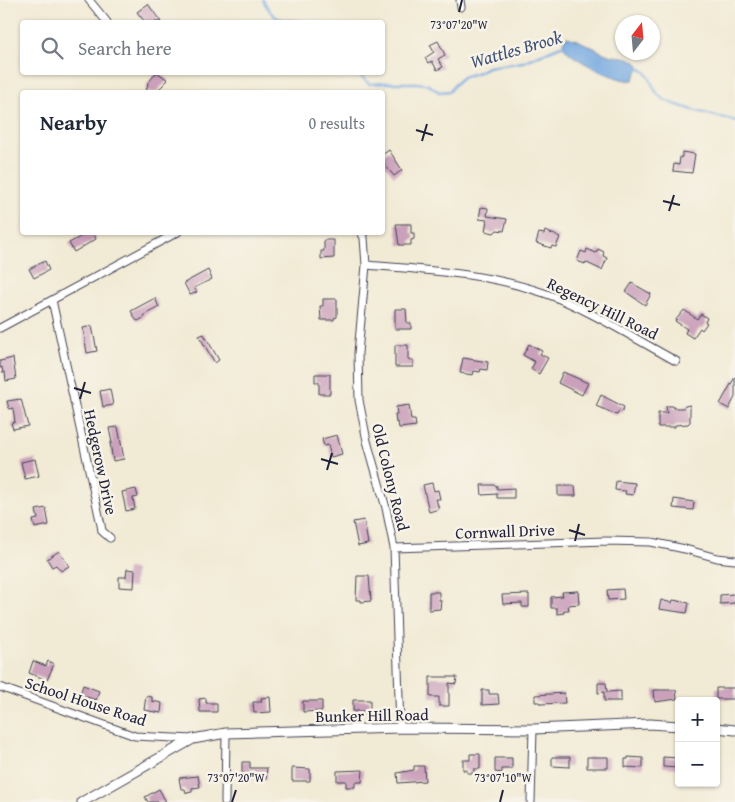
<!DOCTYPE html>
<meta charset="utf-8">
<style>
:root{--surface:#fff;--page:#f6f6f7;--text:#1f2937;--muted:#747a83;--line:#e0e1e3}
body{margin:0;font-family:"Gentium Book Plus",serif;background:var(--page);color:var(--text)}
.controls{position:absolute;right:15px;bottom:15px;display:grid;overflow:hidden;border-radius:5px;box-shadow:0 1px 4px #0004}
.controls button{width:45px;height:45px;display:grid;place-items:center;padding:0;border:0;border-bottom:1px solid var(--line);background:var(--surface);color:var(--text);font:25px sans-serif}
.compass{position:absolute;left:615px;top:15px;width:45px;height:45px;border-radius:50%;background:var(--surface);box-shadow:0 1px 4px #0004;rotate:16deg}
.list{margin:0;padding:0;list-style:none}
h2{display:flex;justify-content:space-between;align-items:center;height:65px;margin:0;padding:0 20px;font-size:21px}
h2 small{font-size:16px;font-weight:400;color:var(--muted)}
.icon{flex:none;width:28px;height:28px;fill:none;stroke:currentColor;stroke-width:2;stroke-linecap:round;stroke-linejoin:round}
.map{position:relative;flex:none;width:735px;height:802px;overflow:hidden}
.search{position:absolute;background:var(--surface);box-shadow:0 1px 4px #0004;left:20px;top:20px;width:365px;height:55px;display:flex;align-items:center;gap:12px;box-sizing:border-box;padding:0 18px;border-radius:5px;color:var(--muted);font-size:19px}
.panel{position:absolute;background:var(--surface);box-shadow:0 1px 4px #0004;left:20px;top:90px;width:365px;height:145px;border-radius:5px}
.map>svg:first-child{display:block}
</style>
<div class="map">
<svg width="735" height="802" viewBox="0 0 735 802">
<rect width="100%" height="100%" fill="#f7f3e8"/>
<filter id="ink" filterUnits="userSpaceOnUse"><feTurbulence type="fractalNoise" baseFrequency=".02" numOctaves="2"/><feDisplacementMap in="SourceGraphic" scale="10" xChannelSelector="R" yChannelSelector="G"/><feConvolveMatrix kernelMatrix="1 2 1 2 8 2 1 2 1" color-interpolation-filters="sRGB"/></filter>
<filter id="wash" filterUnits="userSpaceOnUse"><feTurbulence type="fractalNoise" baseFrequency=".0096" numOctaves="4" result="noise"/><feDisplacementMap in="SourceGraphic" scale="20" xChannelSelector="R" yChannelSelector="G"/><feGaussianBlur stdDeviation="1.12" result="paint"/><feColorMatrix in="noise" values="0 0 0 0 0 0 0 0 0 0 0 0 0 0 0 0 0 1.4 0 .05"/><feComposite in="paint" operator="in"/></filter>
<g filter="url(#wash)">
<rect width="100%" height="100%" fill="#f1ead4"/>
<path fill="#73a8e1" stroke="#4a658e" d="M565 37C575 37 595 49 606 54 617 59 628 53 639 65V68L633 80C622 84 575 60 567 51 565 49 564 46 563 44Z"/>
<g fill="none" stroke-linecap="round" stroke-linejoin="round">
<path stroke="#73a8e1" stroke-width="2.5" d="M263 0C277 26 280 17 305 22
M636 68C654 70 648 89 663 99 679 108 716 116 735 121
M352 72 362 77 369 84 386 83H418L429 85 439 92 450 91 455 84 463 77 479 72 488 67 523 62 561 46H566"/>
</g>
<g id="blocks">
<path fill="#caa0bb" d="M148 4 161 22H145L137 12Z
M438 41 445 55 438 59 443 67 437 70 432 61 428 63 425 58 434 52 430 45Z
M157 72 168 80 156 92H151L146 89 148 85 147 84Z
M389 150 402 170 394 176 382 161V155Z
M682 152 695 154 692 173 673 171 674 164 679 165 680 157H682Z
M481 207 488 208 487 216 507 219 504 231 497 230 494 233 485 231 487 220 479 219Z
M396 224H411V233H414V239L411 240V245H399Z
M545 231 560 237 556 247 552 246 551 248 536 243 539 233 544 234Z
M89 232H93L96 239 74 252 69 243Z
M324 240H334V258L321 259V251H324Z
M587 249 596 253 598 249 604 252 603 256 607 258 602 270 585 262V264L577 261 581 251 586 253Z
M45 261 49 270 34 278 29 269Z
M208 270 212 279 194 288 197 292 190 295 184 283Z
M632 283 651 294 645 305 626 292Z
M155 298 159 307 144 315 145 317 138 321 136 320 131 311Z
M323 299H337V317L334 318V320H321L320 306H323Z
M395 309H406L407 323H411V329H395Z
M684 310 697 319 701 314 707 318 705 322 707 323 702 330 700 328 693 338 685 333 687 329 675 321Z
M92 326 97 351 87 353 83 328Z
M204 334 219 360 215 363 199 336Z
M529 344 542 351 540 354 548 358 539 374 531 369 535 362 523 355Z
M395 345H408V360H413V367H395Z
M13 358 16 379 6 381 5 372 3 373 2 367 0 368V361Z
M463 358 488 362 487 370 481 369 480 372 474 371 473 375 460 373Z
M563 372 588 383 582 395 558 383Z
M315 374H330V394H319V382H315Z
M735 377V397L729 409 720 404Z
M110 389 113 405 103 407 100 391Z
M601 395 624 407 622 412 619 411 617 415 596 406Z
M21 399 28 426 13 429 11 423 15 422 13 408 9 409 7 401Z
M409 405 411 420H415L416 426 399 428 398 422 396 423 395 414H397L396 407Z
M690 405V422L688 424 675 425V427H658V413H667L666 406H673V408H683L685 406Z
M118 427 124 459 113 461 110 443H112L109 428Z
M337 435 342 454 331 457 328 445 324 446 322 439Z
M35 459 39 476 25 479 21 462Z
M616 481 635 483 633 495 625 494 626 491 615 490Z
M432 483 434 491 438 490 440 499H436L439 509 429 512 423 485Z
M481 485H494L497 486V489L514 488V498H497V494L482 495Z
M558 486H575L576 496H558Z
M136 489 138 497 133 498 135 509 126 511 122 492Z
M674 499 694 502 693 510 673 508Z
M46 508 49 525 35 528 33 520 38 519 36 510Z
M364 520 368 544 358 546 353 522Z
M59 551 69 566 61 571 56 565 52 567 47 559Z
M127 569 135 570 134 588 119 587V577H126Z
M357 576H369L371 601 361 602V600H356Z
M623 589 624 599 608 600 607 590Z
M578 591 579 604 568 605 569 610H564V613L557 614V608H551V597L563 596 562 592Z
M429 592H439V600H441L440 609 429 610Z
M529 594V607H522V603L503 604 502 595Z
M735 594V603L720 604V595Z
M661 600 672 603 673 600 689 603 687 613 659 609Z
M33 661 46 666 48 661 54 664 47 680 29 673Z
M430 677H457L456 684 449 683V706H439V697H430Z
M598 683H606L607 692 621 691V701H604V692L598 693Z
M83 685 99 691 96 700 80 695Z
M716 688H735V699H716Z
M482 690H489V694H498L499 704 482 705Z
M654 690H676L677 699 655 702Z
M564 693 565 703 540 704V702H535V695Z
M146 696 152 697V701L162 703 161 713 144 710Z
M270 697 271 712 254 713 253 702H262L261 698Z
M206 698V703H217V712H200L199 699Z
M353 700H370V711H353Z
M303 701H322V711L303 712Z
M470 754H480V769H474V773H467V770H463V760H470Z
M552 757H570V767L552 766Z
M587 757H608V768H587Z
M628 757 643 758V768L625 767V759H628Z
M663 757 679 758V768L663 767Z
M495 758H512V769H502V773L495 772Z
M242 762H250V768H267L266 779H242Z
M414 766H424L425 781 398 783 397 773 414 770Z
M292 768 310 769V781H292Z
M363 770 362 782H355V787H346V781H337V771Z
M198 776 200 787 192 788V792L186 793 185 789H181L179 778Z
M159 789 166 802H148L145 797Z"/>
</g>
</g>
<g filter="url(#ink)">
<use href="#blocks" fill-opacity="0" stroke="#414052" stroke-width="1"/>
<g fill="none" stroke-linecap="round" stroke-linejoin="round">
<g stroke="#414052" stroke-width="9">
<path id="minor" d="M89 0 107 22
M460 0 461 7
M361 232 364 238 366 265 358 353 359 400 367 441 386 508 394 548 400 728
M366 265C426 270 486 273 544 293 587 308 635 339 676 361
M52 300 101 525 102 531 110 538
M0 328 178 232
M394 548 606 541 651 542 685 549 717 558 735 560
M0 687 135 736 193 739
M225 802 226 733
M531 802 533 729"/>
</g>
<g stroke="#414052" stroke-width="11">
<path id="tertiary" d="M716 728 735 730
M82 802 193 739 226 733 400 728 533 729 650 724 679 726"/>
</g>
<use href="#minor" stroke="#fff" stroke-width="7"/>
<use href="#tertiary" stroke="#fff" stroke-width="9"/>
</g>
</g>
<path fill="none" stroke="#22223b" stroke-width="2" d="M459 12 462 0M416 130 433 135M422 141 427 124M663 201 680 205M669 211 674 195M74 388 91 393M80 399 85 382M321 459 338 464M327 470 332 453M569 530 585 535M575 541 579 524M232 802 236 790M500 802 503 790"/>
<g text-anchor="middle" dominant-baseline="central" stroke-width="5" stroke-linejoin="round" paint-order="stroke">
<g font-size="16" fill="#22223b" stroke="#f7f3e8">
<text transform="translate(603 308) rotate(26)">Regency Hill Road</text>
<text transform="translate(101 462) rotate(78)">Hedgerow Drive</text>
<text transform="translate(391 477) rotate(76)">Old Colony Road</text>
<text transform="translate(505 531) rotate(-2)">Cornwall Drive</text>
<text transform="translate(86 701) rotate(18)">School House Road</text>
<text transform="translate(372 715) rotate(-1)">Bunker Hill Road</text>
</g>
<g font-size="18" font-style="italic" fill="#3e5175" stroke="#f7f3e8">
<text transform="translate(516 49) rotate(-16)">Wattles Brook</text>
</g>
</g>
<g font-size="12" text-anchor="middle" fill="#22223b" stroke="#f7f3e8" stroke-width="5" stroke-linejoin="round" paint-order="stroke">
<text x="459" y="29">73°07'20"W</text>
<text x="236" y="782">73°07'20"W</text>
<text x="503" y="782">73°07'10"W</text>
</g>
</svg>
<div class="controls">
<button>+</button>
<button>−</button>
</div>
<svg class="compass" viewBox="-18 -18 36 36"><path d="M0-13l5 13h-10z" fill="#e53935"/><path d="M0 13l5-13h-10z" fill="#747a83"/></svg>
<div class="search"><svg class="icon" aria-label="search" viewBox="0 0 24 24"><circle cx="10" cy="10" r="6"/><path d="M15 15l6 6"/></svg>Search here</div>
<section class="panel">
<h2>Nearby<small>0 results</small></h2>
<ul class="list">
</ul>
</section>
</div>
